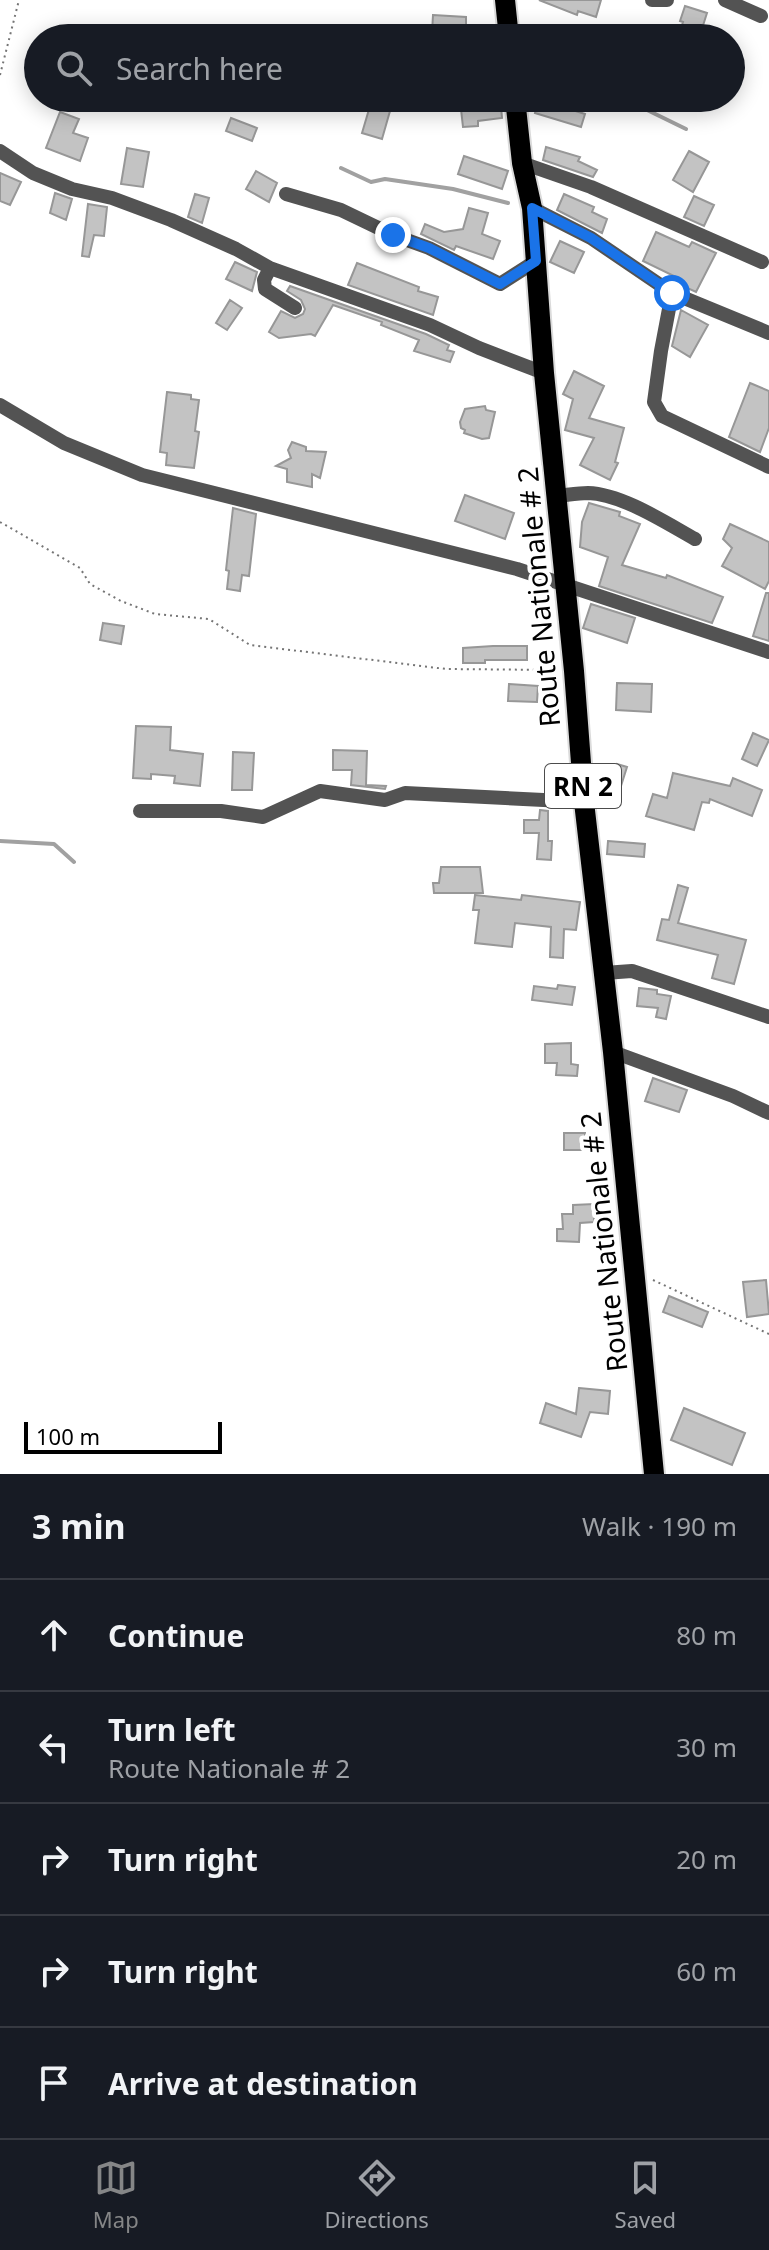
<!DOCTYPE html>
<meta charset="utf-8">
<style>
:root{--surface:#171b24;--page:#20242c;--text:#f1f3f6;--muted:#9ea1a6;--line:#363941;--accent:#858687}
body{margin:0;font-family:"Noto Sans",sans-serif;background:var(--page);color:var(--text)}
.scale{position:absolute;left:24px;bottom:20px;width:198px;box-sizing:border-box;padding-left:8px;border:4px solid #000;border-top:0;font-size:22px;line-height:28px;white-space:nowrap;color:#000;-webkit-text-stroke:6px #fff;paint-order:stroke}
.stop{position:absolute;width:24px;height:24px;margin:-18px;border:6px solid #1a73e8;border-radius:50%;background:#fff}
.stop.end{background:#1a73e8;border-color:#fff;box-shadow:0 2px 8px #0008}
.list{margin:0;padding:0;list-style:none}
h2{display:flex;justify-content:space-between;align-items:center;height:104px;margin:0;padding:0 32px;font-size:34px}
h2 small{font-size:26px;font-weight:400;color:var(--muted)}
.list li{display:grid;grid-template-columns:52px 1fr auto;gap:24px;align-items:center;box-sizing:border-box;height:112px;padding:0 32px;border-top:2px solid var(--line)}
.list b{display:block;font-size:30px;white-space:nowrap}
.list p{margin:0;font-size:26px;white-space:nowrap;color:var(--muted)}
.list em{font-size:26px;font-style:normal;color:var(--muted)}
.icon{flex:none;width:44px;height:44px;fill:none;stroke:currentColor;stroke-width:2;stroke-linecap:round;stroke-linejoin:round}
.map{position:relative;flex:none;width:769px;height:1474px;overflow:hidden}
.search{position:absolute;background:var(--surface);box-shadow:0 4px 20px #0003;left:24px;right:24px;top:24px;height:88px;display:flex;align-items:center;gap:20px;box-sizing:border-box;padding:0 28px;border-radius:44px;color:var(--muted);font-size:30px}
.sheet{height:664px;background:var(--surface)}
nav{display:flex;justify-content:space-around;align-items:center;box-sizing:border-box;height:112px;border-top:2px solid var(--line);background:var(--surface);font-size:22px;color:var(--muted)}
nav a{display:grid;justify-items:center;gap:4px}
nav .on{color:var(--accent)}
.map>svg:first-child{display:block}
</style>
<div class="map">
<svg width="769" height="1474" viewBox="0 0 769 1474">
<rect width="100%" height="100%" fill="#fff"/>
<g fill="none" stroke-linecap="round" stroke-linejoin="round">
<path stroke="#a1a1a1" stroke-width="4" d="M610 98 641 107 686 129
M341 168 371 182 385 179 453 189 508 203
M0 841 54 844 74 862"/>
</g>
<path fill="#c3c3c3" stroke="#979797" stroke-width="2" d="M539 0H601L596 17 578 11 577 15Z
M685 6 707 13 699 38H678L683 22 680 21Z
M433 15 466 17V35L432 33Z
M539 98 555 100 553 104 585 114 581 127 535 113Z
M370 106 390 111 382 139 362 133Z
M479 106V109L501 106 502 118 478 121V126L463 127 461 109Z
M60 112 79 119 73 133 88 138 80 161 46 148Z
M231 118 257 128 252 141 226 131Z
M546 147 580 157 578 161 597 170 593 177 543 160Z
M127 148 149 152 143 187 121 184Z
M689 151 709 162 693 192 673 180Z
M464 156 508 171 502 189 458 174Z
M256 171 277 183 269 202 246 189Z
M0 173 21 182 10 205 0 201Z
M55 193 72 199 66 220 50 213Z
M195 194 209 198 202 223 188 217Z
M564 194 594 207 592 212 607 219 602 233 557 210Z
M694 196 714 205 704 226 684 217Z
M88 204 107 207 104 236 94 235 89 257 82 256Z
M469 208 488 213 482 234 500 241 493 259 456 246 454 250 421 234 425 224 444 232 463 229Z
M656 232 689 247 692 242 716 253 696 292 672 281 674 276 643 261Z
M560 241 584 252 574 273 550 262Z
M235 262 257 272 252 291 226 279Z
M357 263 419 287 418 291 438 297 433 315 348 285Z
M290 286 426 334 449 345 447 350 454 352 450 362 414 351 419 340 381 325 382 322 333 305 315 336 311 334 279 338 269 332 281 311 295 318 303 314 305 309 301 300 287 291Z
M230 300 242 308 227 330 216 323Z
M681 310 708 325 690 357 672 346Z
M574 371 604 386 589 418 624 428 615 462 618 463 610 480 580 465 594 438 565 430 573 399 563 394Z
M750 383 769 391V428L760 452 729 437Z
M167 392 191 395V399L199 400 195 431 199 432 194 468 166 465 167 453 160 452Z
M485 406 486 410 495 412 489 438 482 439 464 433 465 430 461 428 460 422 465 409Z
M292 442 306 447V451L326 452 320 478 312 474V487L287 482V469L276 466 291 458 288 450Z
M465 495 514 513 505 539 455 521Z
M589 503 620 512 619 516 640 524 622 565 666 578 667 575 723 597 712 623 599 586 608 557 580 547 582 522Z
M233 508 256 514 249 576 242 575 240 591 227 589 229 571 226 570Z
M730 524 769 542V581L765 589 722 566 732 548 723 539Z
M766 593H769V641L753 636Z
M591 604 635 618 627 643 583 628Z
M103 623 124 626 121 644 100 640Z
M493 646H527V660H485V663H463V648Z
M617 683 652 684 651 712 616 710Z
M509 684 538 686 537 702 508 701Z
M136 726 171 727 170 750 203 754 200 786 174 783 175 776 151 774V779L133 778Z
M753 733 769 740 757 766 742 759Z
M333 750 367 751 366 785 386 786 385 789 351 785 352 770H333Z
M233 752 254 753 252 790H232Z
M617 764 627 767 615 805 606 802Z
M673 773 730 786 733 778 762 790 752 816 710 799 709 803 702 802 694 830 646 816 653 794 667 798Z
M540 810 548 811V841H552L551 860 537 859 539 833H524V820H539Z
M608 841 645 844 644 857 607 854Z
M441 867H480L483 893H434L433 883H439Z
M678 885 688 888 678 923 746 940 734 984 712 978 718 955 657 940 662 919 669 920Z
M475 895 521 900 522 895 580 902 576 930 564 929 563 958 550 957 551 927 515 923 512 947 475 943 479 910H473Z
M558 985 575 987 572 1005 532 1000 534 986 557 989Z
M639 988 657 990V994L671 996 666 1019 656 1017 658 1008 637 1006Z
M571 1043V1064L578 1065 577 1076 556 1075 557 1063H545V1044Z
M653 1078 687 1090 679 1112 645 1101Z
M564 1133H585V1150H564Z
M594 1204V1222L580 1223 579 1242 557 1241V1229H563L562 1214H573V1205Z
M766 1280 769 1314 747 1317 743 1282Z
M669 1296 708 1312 702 1327 663 1312Z
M579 1388 610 1391 608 1414 590 1412 581 1437 540 1423 546 1403 576 1414Z
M684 1408 745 1433 732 1465 671 1440Z"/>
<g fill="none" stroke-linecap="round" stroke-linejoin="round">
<g stroke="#dbdbdb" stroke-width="24">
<path id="primary" d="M505 0 509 38
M515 98 522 163 532 208 544 373 574 671 584 802 613 1052 654 1474"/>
</g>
<path stroke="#757575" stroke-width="2" stroke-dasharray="2 4" stroke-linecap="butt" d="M0 75 19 0
M0 522 80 568 90 584 121 601 155 614 209 619 250 645 446 669 557 670
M653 1280 769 1334"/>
<path stroke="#535353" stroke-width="14" d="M652 0H667
M725 0 761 16
M0 151 33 173 72 189 112 198 171 220 236 249 270 268 430 325 479 348 544 373
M522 163 591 187 762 262
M286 194 341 210 393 235 429 248 500 284 536 261
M532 208 591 238 672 293 769 333
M270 268 264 280 265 289 295 308
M672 293 661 351 654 402 662 416 769 467
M0 405 64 443 142 475 517 569 769 652
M556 496C567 495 578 493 588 493 622 494 666 523 695 539
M140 811H221L263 817 320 791 385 800 405 793 584 802
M604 973 632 971 769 1017
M613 1052 733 1096 769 1113"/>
<use href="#primary" stroke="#000" stroke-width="20"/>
</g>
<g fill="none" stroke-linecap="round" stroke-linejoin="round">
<path stroke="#1a73e8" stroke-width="10" d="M393 235 429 248 500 284 536 261 532 208 591 238 672 293"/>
</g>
<g text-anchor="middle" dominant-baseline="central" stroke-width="8" stroke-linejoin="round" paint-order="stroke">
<rect fill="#fff" stroke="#4c4c4c" stroke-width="2" x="545" y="764" width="76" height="44" rx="6"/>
<g font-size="26" font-weight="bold" fill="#000">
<text x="583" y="786">RN 2</text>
</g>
<g font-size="28" fill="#000" stroke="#fff">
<text transform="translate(538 597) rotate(-95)">Route Nationale # 2</text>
<text transform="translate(603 1242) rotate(-96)">Route Nationale # 2</text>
</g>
</g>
</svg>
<div class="scale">100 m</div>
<div class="stop" style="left:672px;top:293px"></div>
<div class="stop end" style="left:393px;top:235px"></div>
<div class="search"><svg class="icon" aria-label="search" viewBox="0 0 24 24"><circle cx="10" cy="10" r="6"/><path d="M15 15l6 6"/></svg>Search here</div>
</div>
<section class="sheet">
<h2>3 min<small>Walk · 190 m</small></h2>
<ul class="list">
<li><svg class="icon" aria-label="ahead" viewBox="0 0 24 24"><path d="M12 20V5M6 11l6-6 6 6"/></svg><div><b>Continue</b></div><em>80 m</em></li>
<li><svg class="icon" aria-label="left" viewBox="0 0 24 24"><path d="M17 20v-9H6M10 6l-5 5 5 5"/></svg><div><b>Turn left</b><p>Route Nationale # 2</p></div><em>30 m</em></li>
<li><svg class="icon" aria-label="right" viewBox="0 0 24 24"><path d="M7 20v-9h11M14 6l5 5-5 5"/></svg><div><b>Turn right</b></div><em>20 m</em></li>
<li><svg class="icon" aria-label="right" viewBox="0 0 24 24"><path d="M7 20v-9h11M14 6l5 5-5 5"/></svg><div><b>Turn right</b></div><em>60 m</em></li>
<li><svg class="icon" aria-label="arrive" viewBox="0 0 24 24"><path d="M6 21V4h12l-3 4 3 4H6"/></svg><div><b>Arrive at destination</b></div></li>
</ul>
</section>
<nav>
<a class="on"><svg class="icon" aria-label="map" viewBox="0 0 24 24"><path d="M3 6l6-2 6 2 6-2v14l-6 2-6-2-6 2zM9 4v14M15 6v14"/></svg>Map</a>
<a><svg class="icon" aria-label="directions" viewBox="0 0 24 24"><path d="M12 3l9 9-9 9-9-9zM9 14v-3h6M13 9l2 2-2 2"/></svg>Directions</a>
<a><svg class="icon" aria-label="saved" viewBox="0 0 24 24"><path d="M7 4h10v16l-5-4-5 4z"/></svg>Saved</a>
</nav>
